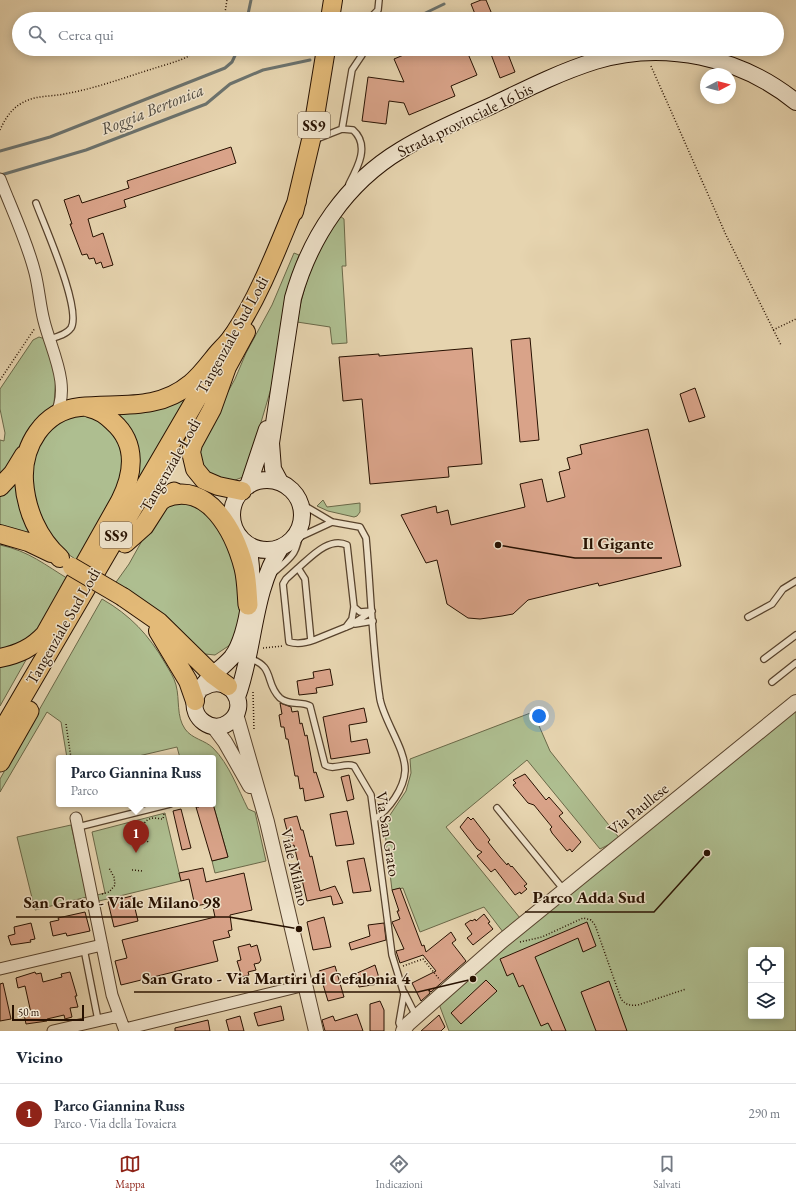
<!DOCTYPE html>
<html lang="it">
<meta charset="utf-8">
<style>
:root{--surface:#fff;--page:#f6f6f7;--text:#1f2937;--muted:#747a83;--line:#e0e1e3;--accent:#8f2418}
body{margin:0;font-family:"EB Garamond",serif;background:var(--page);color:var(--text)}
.controls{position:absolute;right:12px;bottom:12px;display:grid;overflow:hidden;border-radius:4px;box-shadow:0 2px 10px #0003}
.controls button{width:36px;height:36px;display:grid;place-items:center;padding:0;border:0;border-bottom:1px solid var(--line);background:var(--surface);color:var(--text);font:20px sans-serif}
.compass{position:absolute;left:700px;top:68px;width:36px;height:36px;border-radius:50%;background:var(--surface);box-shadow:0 2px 10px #0003;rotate:83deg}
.scale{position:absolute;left:12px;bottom:10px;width:72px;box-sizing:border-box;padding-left:4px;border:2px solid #271101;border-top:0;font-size:11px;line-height:14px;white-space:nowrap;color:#271101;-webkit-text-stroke:3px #efe3cb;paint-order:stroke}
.you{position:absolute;left:539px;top:716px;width:14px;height:14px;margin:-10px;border:3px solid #fff;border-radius:50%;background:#1a73e8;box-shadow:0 0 0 6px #1a73e833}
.badge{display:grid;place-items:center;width:26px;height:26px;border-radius:50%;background:var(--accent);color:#fff;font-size:13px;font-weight:700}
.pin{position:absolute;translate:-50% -33px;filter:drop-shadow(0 1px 2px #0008)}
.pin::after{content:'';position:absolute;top:21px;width:14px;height:12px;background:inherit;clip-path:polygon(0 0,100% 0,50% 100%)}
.popup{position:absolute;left:56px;top:755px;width:160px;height:52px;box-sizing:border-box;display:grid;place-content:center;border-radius:4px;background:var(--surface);filter:drop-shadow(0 1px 3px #0005);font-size:13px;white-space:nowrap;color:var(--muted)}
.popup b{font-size:15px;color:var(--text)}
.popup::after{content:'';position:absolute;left:50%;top:100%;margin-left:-8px;border:8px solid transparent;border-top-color:var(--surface)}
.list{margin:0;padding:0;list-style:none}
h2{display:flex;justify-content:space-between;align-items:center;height:52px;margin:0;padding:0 16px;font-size:17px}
h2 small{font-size:13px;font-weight:400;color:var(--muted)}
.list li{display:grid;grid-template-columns:26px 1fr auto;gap:12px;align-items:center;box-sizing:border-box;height:60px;padding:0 16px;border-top:1px solid var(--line)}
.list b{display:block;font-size:15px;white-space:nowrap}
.list p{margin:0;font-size:13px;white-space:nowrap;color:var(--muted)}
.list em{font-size:13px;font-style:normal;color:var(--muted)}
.icon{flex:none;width:22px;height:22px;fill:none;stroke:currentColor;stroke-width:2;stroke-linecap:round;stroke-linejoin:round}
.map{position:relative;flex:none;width:796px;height:1031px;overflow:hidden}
.search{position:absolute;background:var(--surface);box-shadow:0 2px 10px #0003;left:12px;right:12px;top:12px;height:44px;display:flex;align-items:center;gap:10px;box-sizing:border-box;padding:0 14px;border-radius:22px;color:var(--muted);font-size:15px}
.sheet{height:112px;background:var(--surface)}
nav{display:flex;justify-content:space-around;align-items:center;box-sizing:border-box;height:56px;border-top:1px solid var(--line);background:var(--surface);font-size:11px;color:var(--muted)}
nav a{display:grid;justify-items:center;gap:2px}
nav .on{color:var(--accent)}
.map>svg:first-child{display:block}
</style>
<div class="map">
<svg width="796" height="1031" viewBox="0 0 796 1031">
<rect width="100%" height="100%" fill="#e6d4af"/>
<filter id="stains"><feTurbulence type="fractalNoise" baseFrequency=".005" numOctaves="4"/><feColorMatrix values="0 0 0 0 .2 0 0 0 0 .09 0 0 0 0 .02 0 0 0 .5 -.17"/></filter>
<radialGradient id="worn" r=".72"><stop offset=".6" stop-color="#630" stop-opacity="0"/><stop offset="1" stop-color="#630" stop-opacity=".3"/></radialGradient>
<path fill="#aebe90" stroke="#6a6848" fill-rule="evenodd" d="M340 216 344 219 346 266H342L347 343 332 344 330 327 297 322C304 281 316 251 340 216Z
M294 253 299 255 288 290 272 385 247 470 243 477 230 482 202 470 197 447 235 379 246 353 272 305Z
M39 337 45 339 56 375 54 404 0 481V440L4 441 5 433 0 409V389L33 340Z
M185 395 188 398 133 492 113 411Z
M89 415 116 431 127 468 81 563 65 552 49 533 37 510 32 483 33 455 51 427 70 417Z
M17 474 37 541 0 530V494Z
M323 500 327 507 360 503V512L357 516 354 517 328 511 317 506Z
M177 502 202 507 232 549 241 596 240 623 232 645H230L215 655 205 654 114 585 129 564 158 512Z
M0 545C29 551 45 565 70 580L35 640 0 651Z
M102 599C130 615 149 635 165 663 169 670 174 677 176 685 180 700 176 716 185 729 192 739 205 740 213 748 229 764 238 789 248 809L255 812 266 861 215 873 212 861 228 857 213 804V758H180L177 747 130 758H67L61 722 47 712 0 792V779Z
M24 658 26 660 0 706V662Z
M796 709V1031H449L439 1004 520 931ZM751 950H781V1016H751Z
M533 712 550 751 620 839 600 849 527 760 446 827 520 918 503 932 484 907 420 932 403 888 392 890 384 824 406 791 411 773 410 759Z
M165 813 181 881 99 901 97 895 105 893 92 832Z
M71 825 87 897 35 910 17 837Z"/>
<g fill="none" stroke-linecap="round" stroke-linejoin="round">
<path stroke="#6c736e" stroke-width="3" d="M247 19 251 0
M413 19 444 4
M334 53 345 49
M0 151 50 137 225 68 232 62 238 49
M1 175 86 150 206 104 230 84 263 70 310 60"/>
</g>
<path fill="#d9a389" stroke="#271101" d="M481 0H486L494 19H477L471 4Z
M418 49H466L477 75 451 86 455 96 409 115 404 103 389 101 386 124 362 121 368 77 404 82 394 59Z
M489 49H506L515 72 500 78Z
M231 147 236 163 124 200 126 207 88 219 93 237 103 233 113 265 103 268 101 262 96 264 94 258 89 259 87 254 82 255 70 224H72L64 200 79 195 82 203 129 188 127 181Z
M530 338 539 440 520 442 511 340Z
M472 348 482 464 448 467 449 477 370 484 362 399 343 401 339 357 379 354V356Z
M695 388 705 417 689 422 680 394Z
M648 429 681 566 599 586 598 583 528 600 513 614 502 616 480 619 468 618 447 604 437 560 426 563 401 515 436 506 437 513 448 510 451 525 525 507 520 484 542 479 547 502 565 497 559 472 570 469 567 458 582 454 580 445Z
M330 669 333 685 316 688 317 693 299 695 297 681 314 678 313 672Z
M280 703 291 707 292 712 298 711 300 724 302 723 305 736 307 735 314 773 316 772 324 797 305 801 303 788 300 789 298 776H295L288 739H286L284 727H281L279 715 282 714Z
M364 708 367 722 349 725 351 742 367 739 370 753 331 759 323 717Z
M525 774 546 800 549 797 563 813 559 816 581 842 572 852 570 849 567 851 552 833 550 829 552 827 534 805 528 803 513 785 516 783 513 780Z
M349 775 354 799 347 801 341 777Z
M199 804H213L228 857 212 861 196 807H199Z
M181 809 191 848 182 850 173 811Z
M347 811 354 844 336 846 330 814Z
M297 816 301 830H303L310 857 312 856 320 891 335 886 343 903 333 905 331 896 307 901 294 845 291 846 284 819Z
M468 817 471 820 473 818 487 836 490 840 488 842 500 857 507 865 508 863 511 867 512 866 527 884 524 886 527 889 521 894 520 892 515 895 495 869 491 872 477 856 482 852 477 849 460 827Z
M364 858 371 891 353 893 347 861Z
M203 868 206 882 244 873 252 910 230 915 232 930 228 931 230 937 213 941 218 961 121 985 115 961 127 958 122 940 215 917 212 903 195 906 189 879 181 881 179 873Z
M400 888 422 946 424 945 426 952 451 932 456 940 452 943 466 961 431 992 428 989 430 993 421 1001 412 983 436 971 423 955 400 963 396 951 404 949 392 922 400 919 397 911H399L392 890Z
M132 896 138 921 114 927 108 902Z
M85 912 90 931 67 936 66 933 53 936 50 922 59 920 58 918Z
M484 914 490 922 488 923 493 929 473 945 467 938 472 934 465 924 471 920 472 921 475 919 476 921Z
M324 917 331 947 313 950 307 922Z
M587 922 596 946 583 952 578 938 535 957 566 1031H552L548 1023 541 1026 523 985 519 987 513 973 507 976 500 959Z
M31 923 35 939 30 940 31 942 11 945 8 936 15 934 14 927Z
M384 923 386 940 351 950 349 943 370 936 368 925Z
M250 944 251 947 257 945 261 960 259 963 254 964 256 970 248 972 249 975 242 977 237 961 241 960 238 947Z
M375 965 380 981 378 982V984L359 987 355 974Z
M335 966 344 997 328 1001 319 971Z
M35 972 36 974 41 973 43 982 62 977 61 974 70 972 77 996H75L78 1007 70 1008 72 1017 65 1019 64 1015 47 1019V1021L26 1024 24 1014 31 1013 25 986 18 988 16 978Z
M486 980 497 991 461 1024 451 1013Z
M609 981 627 1031H596L581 992Z
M3 983 11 1019 0 1021V984Z
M380 1001 384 1010V1031H370V1004Z
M281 1006 284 1020 258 1026 254 1013Z
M357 1014 363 1031H325L322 1020 333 1016 335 1021Z
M439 1015 445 1027 441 1031H421Z
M240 1016 244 1031H229L226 1020Z
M208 1020 210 1031H175V1028Z"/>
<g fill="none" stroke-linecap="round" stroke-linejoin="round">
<g stroke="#57422c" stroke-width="8">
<path id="service" d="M369 19 378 10 379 0
M342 129 353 130C370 145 358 167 349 184
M314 140 342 129 352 70 362 55 363 49
M36 203C44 225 82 309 71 328 66 335 56 337 49 339
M300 503 332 522 360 527 366 538C371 591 372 647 380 699 384 721 406 750 405 771 404 789 389 809 375 819
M291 541 332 522
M298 568C310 558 329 536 347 545L354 607 352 619 346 627
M273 573C297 553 296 553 302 523
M354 607 360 612 372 611
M748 617 772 604 783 589 796 581
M355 624 373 621
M311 641 305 579 298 568 286 579 283 584 289 642C296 644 306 643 314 640L351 625 372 611
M248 658C276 666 264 683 280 698 289 706 301 701 310 706L325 765C334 771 344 762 354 766L371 795 392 955 404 994 399 1023 402 1030
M764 659 796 635
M772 682 796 663
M497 808 564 890
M78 827 170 804
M84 949 98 1020
M404 992 416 1016"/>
</g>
<g stroke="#57422c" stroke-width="13">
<path id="minor" d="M0 179C12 210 27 241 35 273 39 289 40 306 44 321 51 350 72 387 55 416
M76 818 112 995 125 1031
M0 969 102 945
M125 1029 305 985
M53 1031 119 1016"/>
</g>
<g stroke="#57422c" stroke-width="16">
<path id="tertiary" d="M236 714 267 822 316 1031
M213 726 225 742 250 786
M403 1031 408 1024 502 941 796 702"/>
</g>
<g stroke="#271101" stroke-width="18">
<path id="secondary" d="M232 515a35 35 0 1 1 70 0a35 35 0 1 1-70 0Z
M280 482 273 469 271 443 293 298C310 237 346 183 401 150 430 132 462 119 493 105 526 89 560 72 595 61 664 40 741 57 796 102
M248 486 267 429
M204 687C230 672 252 707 228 723 212 734 191 718 195 700 198 684 222 669 232 657 249 635 257 569 246 543
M237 697C255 649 252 592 281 547"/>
</g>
<g stroke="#271101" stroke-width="20">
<path id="primary" d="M330 19 333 0
M294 212 311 140 326 49
M0 487 13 473 24 455
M242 491 218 486 204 480 195 469 191 452 193 444 212 409 227 367 246 332
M0 534 28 542 51 553
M60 558C38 538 26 510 24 481 22 446 43 411 80 407 119 403 158 411 190 384 200 376 208 365 216 355 222 348 229 342 234 334 261 293 278 246 297 201
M123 597 159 622 213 675 228 686
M158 631 188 681 195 701
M0 658C19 654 32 648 45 634L120 501C133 475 138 444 113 422 106 415 99 410 89 408"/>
</g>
<g stroke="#271101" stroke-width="21">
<path id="trunk" d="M164 498C208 479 235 533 244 568 247 580 247 593 248 605
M125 543 144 526 160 501 174 492
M0 735 233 336
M0 762 29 711"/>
</g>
<path stroke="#271101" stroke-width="1.5" stroke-dasharray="1 2" stroke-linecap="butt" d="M224 19 227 0
M651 66 726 235 781 345
M0 130C5 119 11 109 22 103 36 95 49 97 64 94 94 89 123 78 152 69 167 64 187 60 199 49
M773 330 796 319
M0 380 35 328
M263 648 283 646
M253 692 254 730
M66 724 71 758
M148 842C140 835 140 819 154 818 157 818 160 819 163 819L164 814
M132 870 143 871
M102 894 109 892 115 885 114 877 109 868
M520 942 542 937 583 918 591 920 595 925 621 999C626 1005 630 1006 638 1005L686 989
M403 966 423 959 440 980"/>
<use href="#service" stroke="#efe3cb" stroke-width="5.5"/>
<use href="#minor" stroke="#efe3cb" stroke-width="11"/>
<use href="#tertiary" stroke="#efe3cb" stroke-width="14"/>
<use href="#secondary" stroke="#efe3cb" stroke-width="16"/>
<use href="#primary" stroke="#e3ba78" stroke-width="18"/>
<use href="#trunk" stroke="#e3ba78" stroke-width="19"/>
<g stroke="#271101" stroke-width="20" stroke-linecap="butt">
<path id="primary-bridge" d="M72 567 123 597"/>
</g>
<use href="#primary-bridge" stroke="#e3ba78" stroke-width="18"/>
</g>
<g text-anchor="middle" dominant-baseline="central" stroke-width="3" stroke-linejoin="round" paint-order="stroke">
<g fill="#efe3cb" stroke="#63503e" stroke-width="1">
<rect x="298" y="112" width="32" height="26" rx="3"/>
<rect x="100" y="522" width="32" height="26" rx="3"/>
</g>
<g font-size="15" font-weight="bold" fill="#271101">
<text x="314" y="125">SS9</text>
<text x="116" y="535">SS9</text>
</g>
<g font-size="16" fill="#271101" stroke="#efe3cb">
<text transform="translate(465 120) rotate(-26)">Strada provinciale 16 bis</text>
<text transform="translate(232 335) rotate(-61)">Tangenziale Sud Lodi</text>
<text transform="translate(170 465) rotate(-60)">Tangenziale Lodi</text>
<text transform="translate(63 626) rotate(-60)">Tangenziale Sud Lodi</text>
<text transform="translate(638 809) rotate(-39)">Via Paullese</text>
<text transform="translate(388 834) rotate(81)">Via San Grato</text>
<text transform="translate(295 867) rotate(77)">Viale Milano</text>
</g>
<g font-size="17" font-style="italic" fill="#4f4a40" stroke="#efe3cb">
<text transform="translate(152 109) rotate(-22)">Roggia Bertonica</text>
</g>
</g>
<path fill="none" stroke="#271101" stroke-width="1.5" d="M498 545L575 558H662M707 853L654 912H525M299 929L229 917H16M473 979L418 992H134"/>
<g fill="#271101" stroke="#efe3cb" stroke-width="1.5">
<circle cx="498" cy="545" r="4"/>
<circle cx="707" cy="853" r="4"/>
<circle cx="299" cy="929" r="4"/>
<circle cx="473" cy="979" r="4"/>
</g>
<g font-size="17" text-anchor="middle" font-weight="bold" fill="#271101" stroke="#efe3cb" stroke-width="3" stroke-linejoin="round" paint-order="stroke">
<text x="618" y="549">Il Gigante</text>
<text x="589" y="903">Parco Adda Sud</text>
<text x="122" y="908">San Grato - Viale Milano 98</text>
<text x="276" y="984">San Grato - Via Martiri di Cefalonia 4</text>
</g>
<rect width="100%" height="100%" filter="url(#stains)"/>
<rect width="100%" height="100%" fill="url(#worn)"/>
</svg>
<div class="controls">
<button><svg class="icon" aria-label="locate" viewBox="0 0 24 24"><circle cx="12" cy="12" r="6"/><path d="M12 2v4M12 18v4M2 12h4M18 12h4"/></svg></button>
<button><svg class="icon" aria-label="layers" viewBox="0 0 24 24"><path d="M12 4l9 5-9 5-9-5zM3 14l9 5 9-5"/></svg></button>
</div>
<svg class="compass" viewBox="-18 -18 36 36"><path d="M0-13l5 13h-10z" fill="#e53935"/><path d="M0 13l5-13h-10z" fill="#747a83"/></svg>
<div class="scale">50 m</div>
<div class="you"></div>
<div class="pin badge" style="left:136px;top:853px">1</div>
<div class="popup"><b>Parco Giannina Russ</b>Parco</div>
<div class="search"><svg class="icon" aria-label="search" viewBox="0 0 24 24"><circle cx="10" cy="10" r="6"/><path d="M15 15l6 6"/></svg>Cerca qui</div>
</div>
<section class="sheet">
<h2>Vicino<small></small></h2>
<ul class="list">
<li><span class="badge">1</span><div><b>Parco Giannina Russ</b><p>Parco · Via della Tovaiera</p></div><em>290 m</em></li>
</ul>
</section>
<nav>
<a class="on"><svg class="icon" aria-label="map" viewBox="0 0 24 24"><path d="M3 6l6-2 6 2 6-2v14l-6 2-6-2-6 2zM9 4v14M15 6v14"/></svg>Mappa</a>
<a><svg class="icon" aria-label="directions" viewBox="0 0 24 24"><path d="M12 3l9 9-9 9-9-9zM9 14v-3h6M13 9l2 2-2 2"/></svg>Indicazioni</a>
<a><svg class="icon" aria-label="saved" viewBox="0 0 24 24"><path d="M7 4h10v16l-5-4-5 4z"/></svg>Salvati</a>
</nav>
